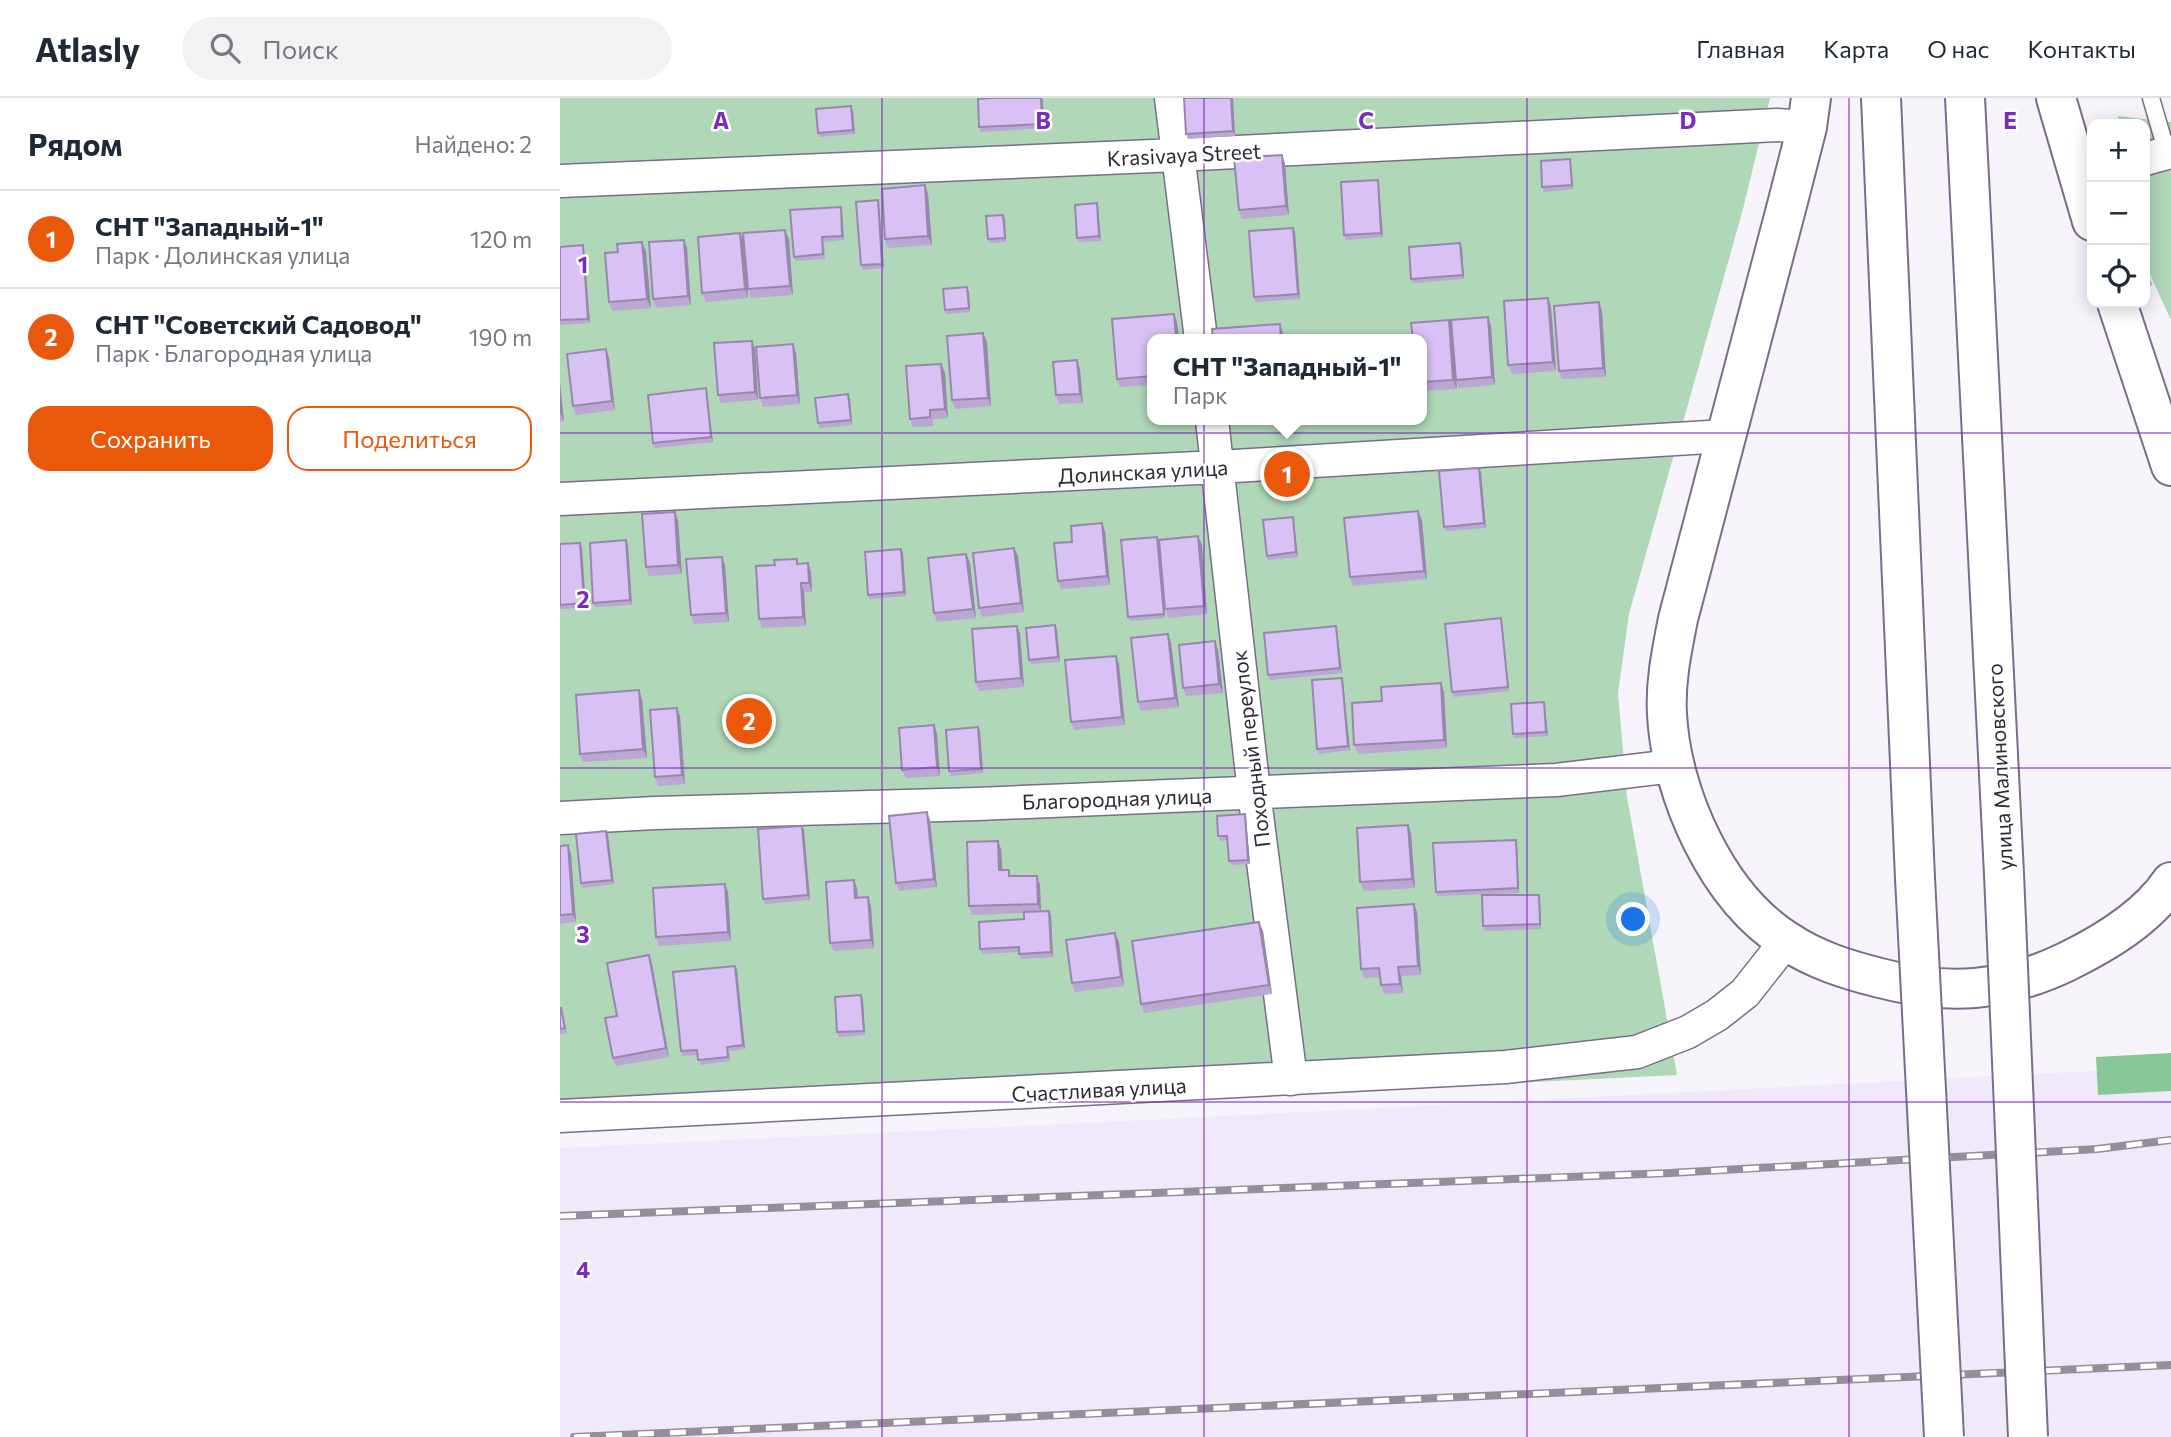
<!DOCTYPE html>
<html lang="ru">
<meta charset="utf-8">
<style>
:root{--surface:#fff;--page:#f2f2f3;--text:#1f2937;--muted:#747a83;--line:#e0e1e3;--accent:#ea580c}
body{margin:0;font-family:Commissioner,sans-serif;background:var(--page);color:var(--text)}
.controls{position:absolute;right:21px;top:21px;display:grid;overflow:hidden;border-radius:14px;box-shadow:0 4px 18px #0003}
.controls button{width:63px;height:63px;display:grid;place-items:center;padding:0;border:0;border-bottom:2px solid var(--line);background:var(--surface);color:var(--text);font:35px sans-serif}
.you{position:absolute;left:1074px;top:822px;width:24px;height:24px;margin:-18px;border:5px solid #fff;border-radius:50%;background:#1a73e8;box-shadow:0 0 0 10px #1a73e833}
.badge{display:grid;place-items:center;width:46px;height:46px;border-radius:50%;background:var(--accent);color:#fff;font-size:23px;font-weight:700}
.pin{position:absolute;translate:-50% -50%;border:4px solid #fff;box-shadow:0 2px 7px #0006}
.popup{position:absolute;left:587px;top:236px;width:280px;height:91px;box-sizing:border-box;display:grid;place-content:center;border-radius:14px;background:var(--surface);filter:drop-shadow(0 2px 5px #0005);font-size:23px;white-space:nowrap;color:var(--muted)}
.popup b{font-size:26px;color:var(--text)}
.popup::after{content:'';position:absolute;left:50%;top:100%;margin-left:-14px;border:14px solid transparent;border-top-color:var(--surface)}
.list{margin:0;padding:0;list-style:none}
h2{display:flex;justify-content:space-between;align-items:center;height:91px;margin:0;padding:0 28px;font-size:30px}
h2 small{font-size:23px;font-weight:400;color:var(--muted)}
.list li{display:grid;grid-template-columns:46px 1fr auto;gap:21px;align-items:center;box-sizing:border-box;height:98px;padding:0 28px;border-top:2px solid var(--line)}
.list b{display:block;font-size:26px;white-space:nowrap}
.list p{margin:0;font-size:23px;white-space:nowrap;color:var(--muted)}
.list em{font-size:23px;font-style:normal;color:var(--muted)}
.actions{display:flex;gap:14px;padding:21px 28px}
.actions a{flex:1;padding:16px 0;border:2px solid var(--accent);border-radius:21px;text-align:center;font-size:24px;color:var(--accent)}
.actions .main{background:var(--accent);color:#fff}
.icon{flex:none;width:38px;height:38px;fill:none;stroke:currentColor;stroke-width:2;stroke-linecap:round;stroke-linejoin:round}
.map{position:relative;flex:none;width:1611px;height:1339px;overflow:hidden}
header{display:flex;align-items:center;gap:42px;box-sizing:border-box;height:98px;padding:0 35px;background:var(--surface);border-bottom:2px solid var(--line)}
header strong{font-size:33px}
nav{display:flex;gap:38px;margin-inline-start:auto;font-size:24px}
.search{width:490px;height:63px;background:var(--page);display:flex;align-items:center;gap:18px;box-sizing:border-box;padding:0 24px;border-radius:38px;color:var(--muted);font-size:26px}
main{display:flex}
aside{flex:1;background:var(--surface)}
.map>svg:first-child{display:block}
</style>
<header>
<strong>Atlasly</strong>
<div class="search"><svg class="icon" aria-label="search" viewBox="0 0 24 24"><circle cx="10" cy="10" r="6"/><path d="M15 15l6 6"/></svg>Поиск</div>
<nav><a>Главная</a><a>Карта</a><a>О нас</a><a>Контакты</a></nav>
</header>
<main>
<aside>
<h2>Рядом<small>Найдено: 2</small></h2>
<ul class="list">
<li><span class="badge">1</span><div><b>СНТ &quot;Западный-1&quot;</b><p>Парк · Долинская улица</p></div><em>120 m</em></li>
<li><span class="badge">2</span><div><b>СНТ &quot;Советский Садовод&quot;</b><p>Парк · Благородная улица</p></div><em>190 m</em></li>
</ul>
<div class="actions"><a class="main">Сохранить</a><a>Поделиться</a></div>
</aside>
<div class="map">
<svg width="1611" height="1339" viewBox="0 0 1611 1339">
<rect width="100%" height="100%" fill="#f6f3fa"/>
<path fill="#f0e9fa" d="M1611 969V1339H0V1050L588 1022Z"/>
<path fill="#afd7b8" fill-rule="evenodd" d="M0 0H1210L1183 111 1069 516 1058 595 1067 699 1117 977 0 1032ZM592 241H862V322H592Z
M1558 18 1611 24V222L1585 166V26H1559Z"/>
<path fill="#87c897" d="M1611 955V993L1538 997 1536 959Z"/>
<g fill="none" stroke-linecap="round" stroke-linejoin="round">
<g stroke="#7a6c8b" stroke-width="19">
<path id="lane" d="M1591 0 1607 55"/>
</g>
<g stroke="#7a6c8b" stroke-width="35">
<path id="street" d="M611 0 641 241
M1585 61 1611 54
M0 83 617 57 1217 27 1247 29
M652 322 694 694 731 981
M0 401 658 369 1165 338
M0 720 95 715 417 706 996 682 1113 668
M0 1018 946 969 1077 954 1128 934 1157 917 1185 895 1226 843"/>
</g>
<g stroke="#7a6c8b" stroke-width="42">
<path id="highway" d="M1251 0 1247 29 1227 107 1118 521C1112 552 1105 584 1107 616 1111 696 1157 799 1227 843 1255 862 1288 872 1320 880 1388 898 1443 894 1506 864 1545 845 1587 820 1611 784
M1321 0 1355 780
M1405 0 1444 776
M1496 0 1532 123
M1557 205 1611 368"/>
</g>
<path stroke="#bab6bf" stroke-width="4.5" stroke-dasharray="7 3.5" stroke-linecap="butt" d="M1585 171 1591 190"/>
<use href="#lane" stroke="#fff" stroke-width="16"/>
<use href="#street" stroke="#fff" stroke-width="32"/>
<use href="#highway" stroke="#fff" stroke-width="38"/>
<g stroke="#938e98" stroke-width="8">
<path id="rail" d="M0 1118 1110 1075 1537 1051 1611 1042
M14 1339 1611 1267"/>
</g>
<use href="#rail" stroke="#fff" stroke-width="5" stroke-dasharray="16" stroke-linecap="butt"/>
<g stroke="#7a6c8b" stroke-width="42" stroke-linecap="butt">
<path id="highway-bridge" d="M1444 776 1468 1339
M1355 780 1384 1339"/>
</g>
<use href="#highway-bridge" stroke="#fff" stroke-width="38"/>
</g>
<path fill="#bba6d4" d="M432 0H482L484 30 421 34 419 29Z
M673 0 675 38 628 41 626 36Z
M291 8 293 13 295 36 259 39 258 35Z
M722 57 725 66 729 117 682 121 679 112Z
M1010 61 1011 66 1013 91 984 94 982 89Z
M818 82 819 87 823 139 786 142 784 137Z
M365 87 368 96 372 147 328 150 325 141Z
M319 106 324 170 303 172 301 167Z
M538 109 541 143 519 144 517 140Z
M282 113 284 142 264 144 265 161 235 163 234 159Z
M443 117 445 121 446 144 429 145 428 141Z
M733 130 735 134 740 201 696 204 694 199Z
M180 135 184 144 188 200 146 204 142 195Z
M229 141 233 197 191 200 188 191Z
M124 142 127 150 131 207 96 210 93 201Z
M23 147 24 151 30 225 0 227V149Z
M902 150 904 181 853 185 851 181Z
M86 153 91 210 52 213 49 204Z
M409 194 410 214 386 216 385 212Z
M988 200 991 209 996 273 952 276 948 267Z
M1039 204 1042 213 1046 279 1002 281 999 273Z
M614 216 617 224 619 241H592V287L560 289 557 281 552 221Z
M928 219 931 228 935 287 899 290 896 283 897 291 862 293V241L889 222 892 229Z
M423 235 427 244 431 308 395 311 392 302Z
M192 243 195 251 198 302 161 305 158 297Z
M236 255 240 306 203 309 200 300Z
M49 260 55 312 16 317 13 308Z
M517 262 520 271 523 305 499 306 496 297Z
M381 266 385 275 388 320 373 321V328L353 329 350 321Z
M0 285 4 323 0 324Z
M147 295 153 344 95 350 93 345Z
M290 301 292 327 259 330 258 325Z
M921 374 926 430 886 433 884 429Z
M733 419 734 424 738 459 708 462 707 458Z
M118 422 122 476 89 478 86 469Z
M862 422 867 481 793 488 790 479Z
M545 433 550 487 501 491 498 483 512 444Z
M638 438 642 447 647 516 608 520 605 511Z
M598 443 605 520 570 523 568 519Z
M0 446 22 450 26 510 0 511Z
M68 447 72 507 35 509 33 505Z
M341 451 343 456 346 498 309 501 308 497Z
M406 456 410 465 416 520 377 524 374 515Z
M458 458 464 514 422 519 419 510Z
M248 465 251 474 252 494H244L246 528 202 530 199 521 239 466Z
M165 467 169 524 134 526 131 517Z
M942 524 949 593 894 599 892 594Z
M497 532 500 564 471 566 469 562Z
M777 532 782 575 710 582 708 577Z
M460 536 464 589 419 593 416 584Z
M608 536 611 545 619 609 581 613 578 604Z
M655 543 658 552 663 595 626 598 623 590Z
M559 566 565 627 514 632 511 624Z
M783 584 790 652 759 656 757 651Z
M881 585 884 594 887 650 798 656 794 647 822 603Z
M82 601 87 660 23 664 20 656Z
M984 604 985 608 988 638 955 640 953 636Z
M117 610 120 618 125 686 98 688 95 679Z
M374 627 377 636 380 678 346 680 342 672Z
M420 633 423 675 391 678 389 673Z
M685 716 686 720 690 766 671 767 669 763 668 742 660 743 658 738Z
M370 722 377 789 339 793 336 785Z
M242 728 244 732 250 802 205 806 203 801Z
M851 735 855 790 804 793 800 784Z
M48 737 54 786 23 790 21 785Z
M957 746 959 795 877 798 876 794Z
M0 748 11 756 16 824 0 826Z
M441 751 442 772 451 778H477L480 787 481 813H489L491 817 493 859 461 861 459 854 422 856 420 851 464 821V815L412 817 409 808Z
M165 786 168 794 171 843 99 848 96 839Z
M297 790 298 800 311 808 314 850 274 853 270 845Z
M980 801 981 831 925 833 923 828Z
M854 806 857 814 861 877 841 878 843 895 824 896 821 887 820 879 804 880 801 871Z
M703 833 712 896 584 915 581 906Z
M555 835 559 844 564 888 515 894 512 885Z
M89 857 92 866 109 959 56 968 53 960 57 918Z
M175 868 177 872 185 951 169 953 170 963 140 967 138 957 122 958 121 953Z
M301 897 303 902 305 937 279 939 277 934Z
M0 910H1L3 914 7 935 0 936Z"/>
<path fill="#9887ac" d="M481 0 483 2 484 30 482 26Z
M671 0H673L675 38 673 33Z
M291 8 293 13 295 36 293 32Z
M722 57 725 66 729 117 726 108Z
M1010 61 1011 66 1013 91 1012 87Z
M818 82 819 87 823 139 821 135Z
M365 87 368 96 372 147 368 138Z
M318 102 319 106 324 170 322 166Z
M537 105 538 109 541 143 539 138Z
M281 109 282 113 284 142 282 138Z
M443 117 445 121 446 144 445 140Z
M733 130 735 134 740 201 738 196Z
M225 132 229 141 233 197 230 188Z
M180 135 184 144 188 200 185 191Z
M124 142 127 150 131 207 128 198Z
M82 144 86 153 91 210 87 201Z
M900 145 902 150 904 181 903 177Z
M23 147 24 151 30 225 28 221Z
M407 189 409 194 410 214 409 210Z
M988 200 991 209 996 273 993 264Z
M1039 204 1042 213 1046 279 1043 270Z
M614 216 617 224 619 241H616Z
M928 219 931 228 935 287 932 279Z
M889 222 892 230 897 291 893 282Z
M720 226 723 235 724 241H721Z
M423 235 427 244 431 308 428 300Z
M192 243 195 251 198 302 195 294Z
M233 246 236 255 240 306 237 297Z
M46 251 49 260 55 312 52 303Z
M517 262 520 271 523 305 520 296Z
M381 266 385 275 388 320 385 311Z
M0 285 4 323 0 315Z
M146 290 147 295 153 344 151 339Z
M288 296 290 301 292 327 291 322Z
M919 370 921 374 926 430 924 425Z
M858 413 862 422 867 481 864 473Z
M115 414 118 422 122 476 118 467Z
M733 419 734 424 738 459 736 454Z
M542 425 545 433 550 487 547 478Z
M638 438 642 447 647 516 644 508Z
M597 439 598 443 605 520 604 516Z
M66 442 68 447 72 507 70 502Z
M20 445 22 450 26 510 24 505Z
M454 450 458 458 464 514 461 505Z
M341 451 343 456 346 498 344 494Z
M406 456 410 465 416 520 413 511Z
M162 459 165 467 169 524 166 515Z
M248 465 251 474 252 494 249 485Z
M241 485 244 494 246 528 243 519Z
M941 520 942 524 949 593 948 589Z
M495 527 497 532 500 564 498 559Z
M457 528 460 536 464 589 461 580Z
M776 528 777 532 782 575 780 570Z
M608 536 611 545 619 609 615 600Z
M655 543 658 552 663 595 659 586Z
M556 558 559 566 565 627 562 619Z
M782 580 783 584 790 652 788 648Z
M881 585 884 594 887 650 884 642Z
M79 592 82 601 87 660 83 651Z
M984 604 985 608 988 638 986 634Z
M117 610 120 618 125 686 122 677Z
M374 627 377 636 380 678 377 669Z
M418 629 420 633 423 675 421 671Z
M367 714 370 722 377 789 374 781Z
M685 716 686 720 690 766 688 762Z
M848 727 851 735 855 790 852 781Z
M242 728 244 732 250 802 248 797Z
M46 733 48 737 54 786 52 782Z
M956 742 957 746 959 795 958 790Z
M438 743 441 751 443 780 439 772Z
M8 747 11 756 16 824 13 816Z
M477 778 480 787 481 815 478 806Z
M294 782 297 790 298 809 295 800Z
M165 786 168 794 171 843 168 834Z
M979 797 980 801 981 831 980 826Z
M308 799 311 808 314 850 311 842Z
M854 806 857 814 861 877 858 868Z
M489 813 491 817 493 859 491 854Z
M699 824 703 833 712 896 709 887Z
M555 835 559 844 564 888 561 879Z
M89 857 92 866 109 959 106 950Z
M175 868 177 872 185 951 183 947Z
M838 869 841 878 843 895 840 886Z
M301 897 303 902 305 937 304 933Z"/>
<path fill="#d9c1f6" stroke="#9887ac" stroke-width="2" d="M432 0H481L482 26 419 29 418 1Z
M624 0H671L673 33 626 36Z
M291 8 293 32 258 35 256 11Z
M722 57 726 108 679 112 674 60Z
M1010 61 1012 87 982 89 981 63Z
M818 82 821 135 784 137 781 84Z
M365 87 368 138 325 141 322 91Z
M318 102 322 166 301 167 296 104Z
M537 105 539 138 517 140 515 107Z
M281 109 282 138 262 139 263 156 234 159 230 112Z
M443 117 445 140 428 141 426 118Z
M733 130 738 196 694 199 689 133Z
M225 132 230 188 188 191 183 135Z
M180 135 185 191 142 195 138 139Z
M124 142 128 198 93 201 89 144Z
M82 144 87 201 49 204 45 155 58 154 57 146Z
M900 145 903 177 851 181 849 149Z
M23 147 28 221 0 222V149Z
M407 189 409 210 385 212 383 191Z
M988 200 993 264 948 267 944 203Z
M1039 204 1043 270 999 273 994 208Z
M614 216 616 241H592V278L557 281 552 221Z
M928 219 932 279 896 282 891 222Z
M889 222 893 282 862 284V241H853L851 225Z
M720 226 721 241H653L652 231Z
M423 235 428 300 392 302 387 238Z
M822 238 823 241H780Z
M192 243 195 294 158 297 154 245Z
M233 246 237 297 200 300 196 249Z
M46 251 52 303 13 308 7 256Z
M517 262 520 296 496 297 493 264Z
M381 266 385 311 370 312V319L350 321 346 268Z
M146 290 151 339 93 345 88 297Z
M288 296 291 322 258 325 255 300Z
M919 370 924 425 884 429 879 373Z
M858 413 864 473 790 479 784 420Z
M115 414 118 467 86 469 82 416Z
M733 419 736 454 707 458 703 422Z
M542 425 547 478 498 483 494 445 512 444 511 428Z
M638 438 644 508 605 511 599 442Z
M597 439 604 516 568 519 561 442Z
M66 442 70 502 33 505 30 445Z
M20 445 24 505 0 507V446Z
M454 450 461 505 419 510 413 455Z
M341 451 344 494 308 497 305 454Z
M406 456 413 511 374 515 368 460Z
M162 459 166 515 131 517 126 461Z
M237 461V466L248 465 249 485H241L243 519 199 521 196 468 215 467 214 462Z
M941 520 948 589 892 594 885 526Z
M495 527 498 559 469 562 466 530Z
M457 528 461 580 416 584 412 531Z
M776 528 780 570 708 577 704 535Z
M608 536 615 600 578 604 571 540Z
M655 543 659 586 623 590 619 547Z
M556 558 562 619 511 624 505 562Z
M782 580 788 648 757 651 752 582Z
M881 585 884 642 794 647 792 605 822 603 821 589Z
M79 592 83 651 20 656 16 597Z
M984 604 986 634 953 636 951 606Z
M117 610 122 677 95 679 90 612Z
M374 627 377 669 342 672 339 630Z
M418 629 421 671 389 673 386 632Z
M367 714 374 781 336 785 329 718Z
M685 716 688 762 669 763 667 738H658L657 718Z
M848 727 852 781 800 784 797 730Z
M242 728 248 797 203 801 198 731Z
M46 733 52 782 21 785 16 736Z
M956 742 958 790 876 794 873 745Z
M438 743 439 772H449V778H477L478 806 409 808 407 744Z
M8 747 13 816 0 817V748Z
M294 782 295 800 308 799 311 842 270 845 266 784Z
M165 786 168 834 96 839 93 790Z
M922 797H979L980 826 923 828Z
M854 806 858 868 838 869 840 886 821 887 819 870 801 871 797 810Z
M489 813 491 854 459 856V849L420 851 419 824 464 821V814Z
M699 824 709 887 581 906 572 843Z
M555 835 561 879 512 885 506 842Z
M89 857 106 950 53 960 45 920 57 918 47 865Z
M175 868 183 947 167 949 168 959 138 962 137 952 121 953 113 874Z
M301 897 304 933 277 934 275 899Z
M0 910H1L5 930 0 931Z"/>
<path fill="none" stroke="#7b2cbf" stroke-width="2" stroke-opacity="0.55" d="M322 0V1339M644 0V1339M967 0V1339M1289 0V1339M0 335H1611M0 670H1611M0 1004H1611"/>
<g text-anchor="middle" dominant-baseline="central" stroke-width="5" stroke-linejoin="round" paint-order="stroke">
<g font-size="21" fill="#302a37" stroke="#fff">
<text transform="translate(624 56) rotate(-3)">Krasivaya Street</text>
<text transform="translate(583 373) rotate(-3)">Долинская улица</text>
<text transform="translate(690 651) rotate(-97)">Походный переулок</text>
<text transform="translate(1439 669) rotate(-93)">улица Малиновского</text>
<text transform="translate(557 700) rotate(-2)">Благородная улица</text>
<text transform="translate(539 991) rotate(-3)">Счастливая улица</text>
</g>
</g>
<g font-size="23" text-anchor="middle" font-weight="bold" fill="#7b2cbf" stroke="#fff" stroke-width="5" stroke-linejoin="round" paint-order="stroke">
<text x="161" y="31">A</text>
<text x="483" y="31">B</text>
<text x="806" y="31">C</text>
<text x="1128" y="31">D</text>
<text x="1450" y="31">E</text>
<text x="23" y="175">1</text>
<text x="23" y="510">2</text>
<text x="23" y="845">3</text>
<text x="23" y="1180">4</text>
</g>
</svg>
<div class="controls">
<button>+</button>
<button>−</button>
<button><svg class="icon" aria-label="locate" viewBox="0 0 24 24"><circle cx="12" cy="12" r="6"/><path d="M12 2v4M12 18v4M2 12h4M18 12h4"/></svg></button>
</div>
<div class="you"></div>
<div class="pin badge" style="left:727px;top:376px">1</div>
<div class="popup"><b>СНТ &quot;Западный-1&quot;</b>Парк</div>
<div class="pin badge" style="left:189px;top:623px">2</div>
</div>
</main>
